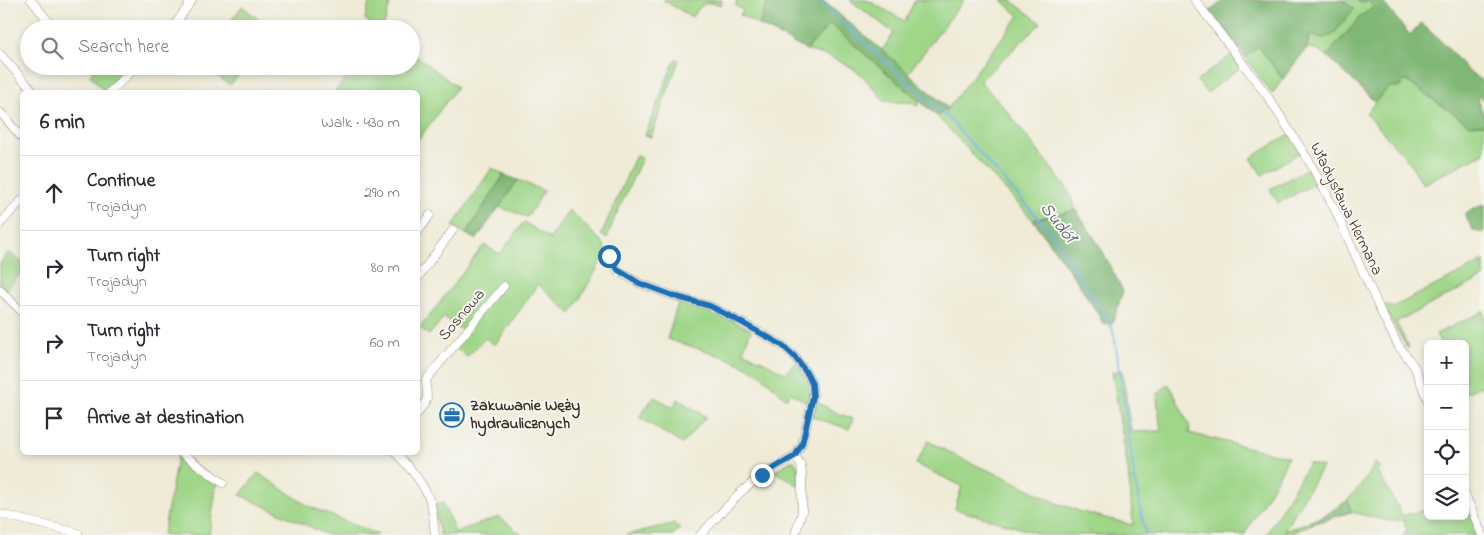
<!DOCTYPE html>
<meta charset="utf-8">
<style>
:root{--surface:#fff;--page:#f2f2f3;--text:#2b2b33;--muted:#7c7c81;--line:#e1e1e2}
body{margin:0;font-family:"Indie Flower",sans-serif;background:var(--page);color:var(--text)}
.controls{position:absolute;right:15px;bottom:15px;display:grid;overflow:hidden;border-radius:8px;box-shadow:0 2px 8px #0003}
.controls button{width:45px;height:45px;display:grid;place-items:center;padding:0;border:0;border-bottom:1px solid var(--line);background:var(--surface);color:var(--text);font:25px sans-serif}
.stop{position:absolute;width:15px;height:15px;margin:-11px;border:4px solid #1f6fb2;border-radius:50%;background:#fff}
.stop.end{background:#1f6fb2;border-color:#fff;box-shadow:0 1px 5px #0008}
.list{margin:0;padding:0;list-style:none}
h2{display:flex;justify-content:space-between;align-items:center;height:65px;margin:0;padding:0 20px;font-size:21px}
h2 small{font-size:16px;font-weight:400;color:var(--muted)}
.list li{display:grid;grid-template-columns:32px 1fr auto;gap:15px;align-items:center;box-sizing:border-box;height:75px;padding:0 20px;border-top:1px solid var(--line)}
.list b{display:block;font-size:19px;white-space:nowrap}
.list p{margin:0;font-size:16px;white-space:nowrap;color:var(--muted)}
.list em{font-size:16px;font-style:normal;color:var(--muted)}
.icon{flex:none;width:28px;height:28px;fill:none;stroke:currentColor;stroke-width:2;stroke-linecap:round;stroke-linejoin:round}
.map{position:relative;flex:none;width:1484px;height:535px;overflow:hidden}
.search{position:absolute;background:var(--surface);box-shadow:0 2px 8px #0003;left:20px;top:20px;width:400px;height:55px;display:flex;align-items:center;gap:12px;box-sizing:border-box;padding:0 18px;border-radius:28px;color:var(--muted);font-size:19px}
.panel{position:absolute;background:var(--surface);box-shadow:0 2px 8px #0003;left:20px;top:90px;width:400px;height:365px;border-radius:8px}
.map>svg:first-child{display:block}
</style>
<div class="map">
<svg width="1484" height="535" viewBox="0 0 1484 535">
<rect width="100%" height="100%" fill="#f6f6f2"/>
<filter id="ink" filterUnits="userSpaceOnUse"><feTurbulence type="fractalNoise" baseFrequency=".02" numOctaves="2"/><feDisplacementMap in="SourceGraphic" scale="10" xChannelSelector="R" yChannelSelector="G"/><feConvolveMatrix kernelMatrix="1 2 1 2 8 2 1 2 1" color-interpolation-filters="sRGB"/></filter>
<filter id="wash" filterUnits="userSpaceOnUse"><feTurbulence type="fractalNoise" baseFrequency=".0096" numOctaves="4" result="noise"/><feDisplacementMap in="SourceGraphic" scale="20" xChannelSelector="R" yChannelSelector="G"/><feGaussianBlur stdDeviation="1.12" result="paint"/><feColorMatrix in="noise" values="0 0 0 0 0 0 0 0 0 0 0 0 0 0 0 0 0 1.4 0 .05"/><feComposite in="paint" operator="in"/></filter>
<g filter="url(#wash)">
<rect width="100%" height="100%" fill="#efebd7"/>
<path fill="#9fd688" stroke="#6d8053" d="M370 0H391L383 29H378L365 19Z
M663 0H722L721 5C705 0 701 5 692 17Z
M737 0H768L759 25 740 15 743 10 736 6Z
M850 0H867L905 21 915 0H964L908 73 882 50 894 33Z
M1002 0H1010L1041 23 980 81 1007 111 1068 190 1076 210 1033 220 937 116 948 108 1019 16Z
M1343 0H1356L1359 3 1368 1 1374 7 1361 16 1327 56 1313 48 1306 49 1310 35 1323 38 1353 9Z
M242 6 270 29H225Z
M830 24 919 100 918 106 910 102H889L883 99 862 75 849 66 828 56 806 50Z
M1258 46 1283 79 1272 94 1245 57Z
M411 52 457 87 418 140V92H335L355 66H411Z
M1231 55 1241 67 1207 93 1197 81Z
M675 59 679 60 651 137 645 135Z
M88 66H126L129 70 105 92 90 75 93 71Z
M203 66H246L230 85Z
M1405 80 1470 125 1484 124V153L1423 184 1410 163 1366 113 1389 86 1399 87Z
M1290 134 1301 152 1262 175 1251 158Z
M636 155 642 158 613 222 607 238 601 235Z
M1310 167 1318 182 1278 203 1270 189Z
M492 168 504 175 466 234 453 226Z
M518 180 544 191 527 217 499 207Z
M569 210 604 244 606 253 571 314 538 284 495 345 485 338 467 357 452 345 463 331 444 317 429 335 420 328 484 245 500 254 524 222 550 239Z
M9 252 22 263V272L5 292 0 287V263Z
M1484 261V277L1396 322 1409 348H1407L1383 306 1386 305 1393 307Z
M679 300 707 308 751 330 743 351 785 373 795 363C805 376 812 386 809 403L791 393 786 399C776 389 766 378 754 371 730 356 694 348 667 339Z
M1484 311V385L1465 393V344H1441L1436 334Z
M1122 370 1131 432 1161 431 1157 399 1158 394 1167 384 1170 386 1190 427 1189 433 1288 457 1281 472 1244 535H1043L955 509 962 486 916 464 928 441 968 462 1007 478 1057 503 1082 512 1133 525 1128 470 1112 372Z
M654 397 673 407 678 399 706 417 682 444 639 417Z
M815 401 839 414 853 419 849 429 812 417Z
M178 453 217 481 209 535H163Z
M791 461H794L798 467 799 486 775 471Z
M1309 463 1322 467 1284 531 1311 521 1312 524 1286 535H1266Z
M1375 463 1381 468 1378 472 1403 516 1428 509V516H1465V498L1479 535H1402L1407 533 1404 520 1389 521 1351 512 1348 500 1368 476Z
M258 473 308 506 379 535H328L240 495Z
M443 503 455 532 499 517 522 535H440L434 505Z
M675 523 680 528 673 535H626Z"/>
<path fill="#7fb774" stroke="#5d7049" d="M768 0H822L882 50 948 108 937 116 830 24 806 50 759 25Z
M1224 0H1343L1354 9 1333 35 1323 38 1310 35 1306 49 1283 79 1258 46 1245 57 1210 11Z
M1356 0H1381L1410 35 1421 23 1446 46 1467 70 1484 82V101L1479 95 1478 101 1484 115V124L1470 125 1405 80 1400 87H1389L1375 102 1327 56 1361 16 1374 7 1368 1 1359 3Z
M504 175 518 180 476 240 466 234Z
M1484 204V232L1482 233 1473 230 1464 214Z
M1076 210 1101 248 1123 291 1113 322 1103 325 1100 317 1077 281 1033 220Z
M1348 500 1351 512 1312 524 1311 521 1327 514Z"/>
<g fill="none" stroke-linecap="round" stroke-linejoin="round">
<path stroke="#76aae3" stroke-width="2" d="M817 0 949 119 1049 230 1107 319 1113 330 1115 341 1136 488 1146 535"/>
</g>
</g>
<g filter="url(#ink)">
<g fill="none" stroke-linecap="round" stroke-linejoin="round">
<g stroke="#958a7a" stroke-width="9">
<path id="minor" d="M31 0 55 29
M1195 0 1268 97 1309 161 1335 210 1381 312 1398 345 1414 366 1428 401
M172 29 192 0
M0 54 34 92
M110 92 137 66
M0 112 22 138
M0 224 22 200
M418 232 430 215
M609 255 618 271 639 283 677 297 710 306 737 320 782 345 794 356 808 375 812 384 813 397 802 444 795 456 762 475 741 492 700 535
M418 277 453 230
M0 290 22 312
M418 413 427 399 426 380 504 286
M180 452 223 483
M395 452C409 467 425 484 431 504 433 514 434 525 435 535
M795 456 801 465 802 474V512L795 535
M1465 494 1482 535
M0 514 78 533"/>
</g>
<use href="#minor" stroke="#fff" stroke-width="8"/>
</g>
</g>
<g fill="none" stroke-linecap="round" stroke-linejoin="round" filter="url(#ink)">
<path stroke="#1f6fb2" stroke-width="6" d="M609 256 618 270 639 283 677 297 710 306 737 320 782 345 794 356 808 375 812 384 813 397 802 444 795 456 762 475"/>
</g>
<defs>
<g id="office-ring" transform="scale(1.25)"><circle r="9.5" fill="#f6f6f2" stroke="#1f6fb2" stroke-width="1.5"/><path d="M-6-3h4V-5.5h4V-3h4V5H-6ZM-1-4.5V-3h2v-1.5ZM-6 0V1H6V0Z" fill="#1f6fb2"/></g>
</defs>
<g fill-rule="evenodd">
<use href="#office-ring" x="452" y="415"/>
</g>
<g text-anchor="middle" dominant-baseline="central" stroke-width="4" stroke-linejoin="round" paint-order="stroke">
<g font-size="16" fill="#3b2a1e" stroke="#f6f6f2">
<text transform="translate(1346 209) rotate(64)">Władysława Hermana</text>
<text transform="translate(462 315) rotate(-50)">Sosnowa</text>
</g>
<g font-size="16" font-weight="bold" fill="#3b2a1e" stroke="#f6f6f2" text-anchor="start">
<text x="470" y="406">Zakuwanie Węży<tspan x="470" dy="18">hydraulicznych</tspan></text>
</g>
<g font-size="18" font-style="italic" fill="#505763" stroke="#f6f6f2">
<text transform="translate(1057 223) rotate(52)">Sudół</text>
</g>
</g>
</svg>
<div class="controls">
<button>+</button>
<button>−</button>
<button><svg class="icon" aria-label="locate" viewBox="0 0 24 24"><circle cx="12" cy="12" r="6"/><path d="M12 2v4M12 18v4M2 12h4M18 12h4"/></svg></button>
<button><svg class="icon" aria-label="layers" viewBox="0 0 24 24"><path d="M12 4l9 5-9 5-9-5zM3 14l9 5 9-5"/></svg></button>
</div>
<div class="stop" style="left:609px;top:256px"></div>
<div class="stop end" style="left:762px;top:475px"></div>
<div class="search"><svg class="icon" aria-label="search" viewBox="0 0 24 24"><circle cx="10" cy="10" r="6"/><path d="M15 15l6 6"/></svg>Search here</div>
<section class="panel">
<h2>6 min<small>Walk · 430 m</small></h2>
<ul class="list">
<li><svg class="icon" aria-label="ahead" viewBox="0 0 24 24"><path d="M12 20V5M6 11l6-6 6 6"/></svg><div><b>Continue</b><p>Trojadyn</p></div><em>290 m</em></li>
<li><svg class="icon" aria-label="right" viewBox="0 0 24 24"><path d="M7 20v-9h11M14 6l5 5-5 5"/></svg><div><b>Turn right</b><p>Trojadyn</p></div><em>80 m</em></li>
<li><svg class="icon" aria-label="right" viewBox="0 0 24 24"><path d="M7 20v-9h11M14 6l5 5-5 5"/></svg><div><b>Turn right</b><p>Trojadyn</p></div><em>60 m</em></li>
<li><svg class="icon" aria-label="arrive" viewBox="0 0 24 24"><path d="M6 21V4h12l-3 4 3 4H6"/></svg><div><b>Arrive at destination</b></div></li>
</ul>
</section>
</div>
